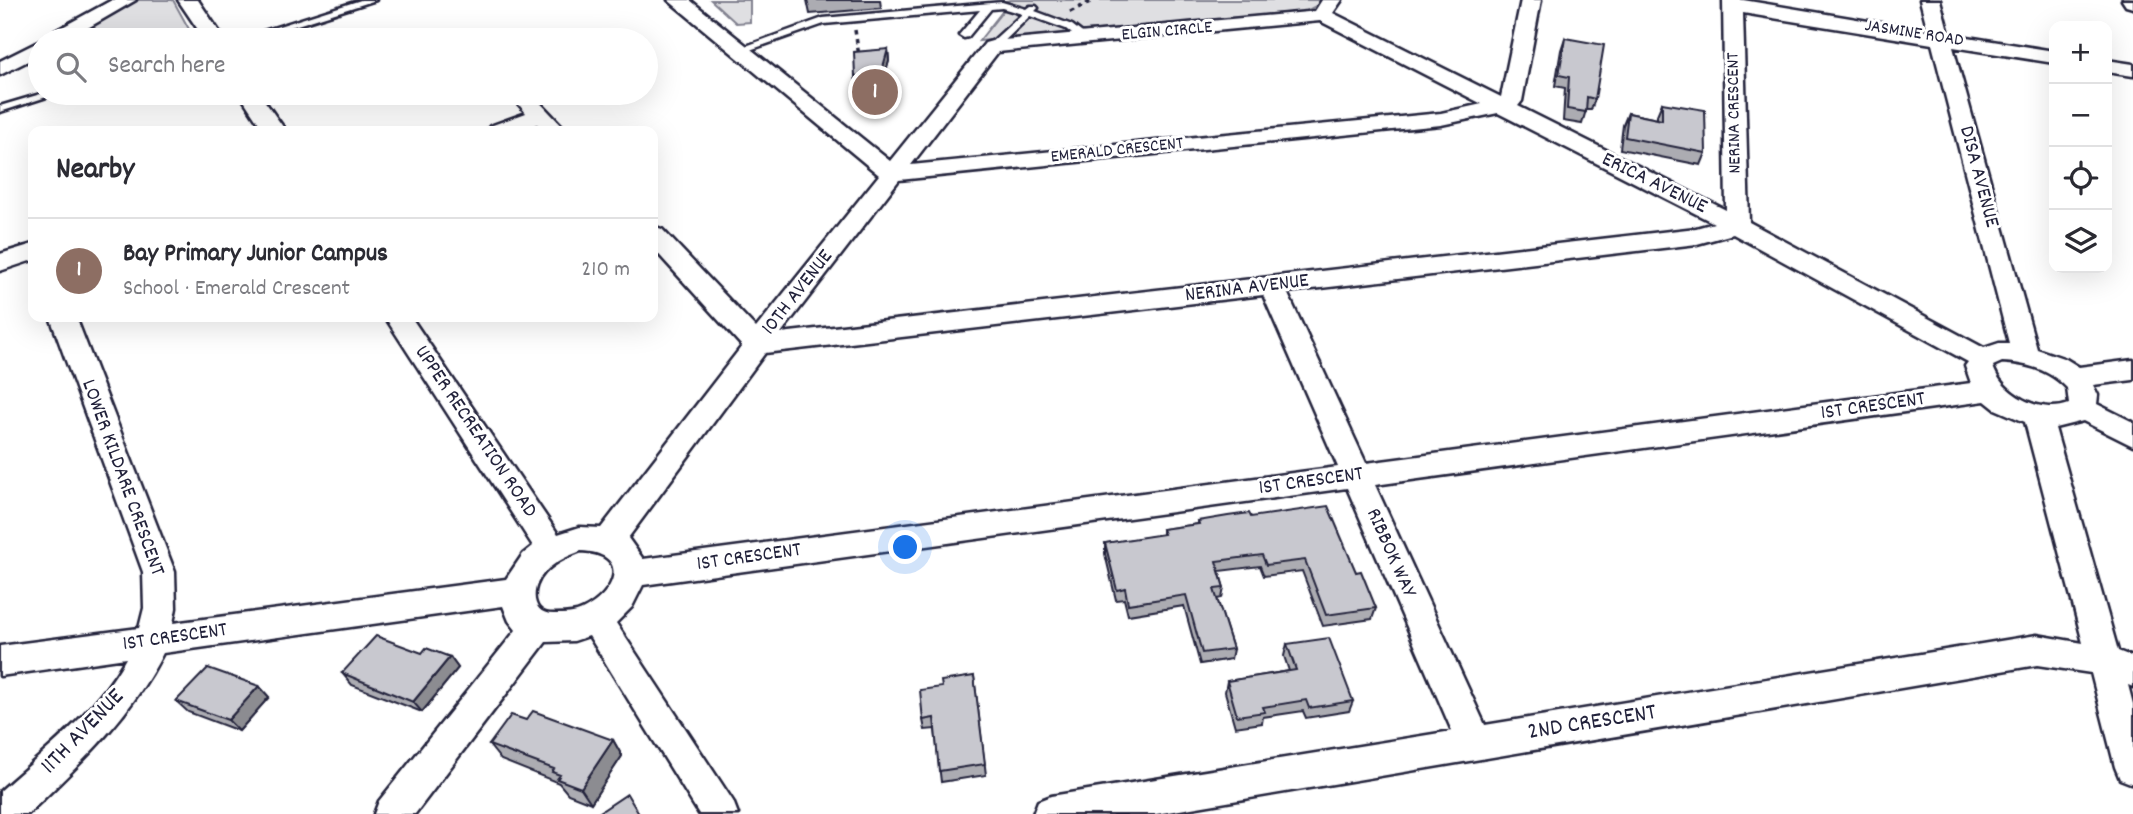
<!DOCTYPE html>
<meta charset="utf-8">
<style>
:root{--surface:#fff;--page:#f2f2f3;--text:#2b2b33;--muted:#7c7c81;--line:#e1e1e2;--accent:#c8321e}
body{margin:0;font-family:Dekko,sans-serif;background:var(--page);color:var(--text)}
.controls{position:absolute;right:21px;top:21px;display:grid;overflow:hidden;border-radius:14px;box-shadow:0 7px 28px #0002}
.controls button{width:63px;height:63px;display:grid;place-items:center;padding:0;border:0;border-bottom:2px solid var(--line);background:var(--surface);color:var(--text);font:35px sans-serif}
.you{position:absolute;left:906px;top:548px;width:24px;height:24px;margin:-18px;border:5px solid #fff;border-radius:50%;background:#1a73e8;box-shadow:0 0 0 10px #1a73e833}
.badge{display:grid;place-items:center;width:46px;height:46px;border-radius:50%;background:var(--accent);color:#fff;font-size:23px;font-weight:700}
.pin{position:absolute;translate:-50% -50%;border:4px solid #fff;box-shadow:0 2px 7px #0006}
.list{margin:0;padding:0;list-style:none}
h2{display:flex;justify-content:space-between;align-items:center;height:91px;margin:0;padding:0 28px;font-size:30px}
h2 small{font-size:23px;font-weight:400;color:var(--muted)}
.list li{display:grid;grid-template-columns:46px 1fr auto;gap:21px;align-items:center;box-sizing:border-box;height:105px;padding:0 28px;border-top:2px solid var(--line)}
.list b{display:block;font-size:26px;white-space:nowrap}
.list p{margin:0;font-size:23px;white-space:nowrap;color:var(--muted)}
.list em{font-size:23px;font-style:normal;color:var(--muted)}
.icon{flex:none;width:38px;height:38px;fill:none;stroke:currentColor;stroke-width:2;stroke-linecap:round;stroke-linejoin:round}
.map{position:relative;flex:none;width:2133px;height:814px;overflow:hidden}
.search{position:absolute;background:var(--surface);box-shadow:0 7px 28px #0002;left:28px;top:28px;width:630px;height:77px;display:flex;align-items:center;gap:18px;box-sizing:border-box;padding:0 24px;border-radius:38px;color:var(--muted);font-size:26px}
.panel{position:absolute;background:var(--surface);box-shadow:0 7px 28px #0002;left:28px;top:126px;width:630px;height:196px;border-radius:14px}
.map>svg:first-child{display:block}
</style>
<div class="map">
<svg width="2133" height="814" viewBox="0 0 2133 814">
<rect width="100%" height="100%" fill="#fff"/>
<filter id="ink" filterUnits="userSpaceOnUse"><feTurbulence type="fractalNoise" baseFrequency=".0143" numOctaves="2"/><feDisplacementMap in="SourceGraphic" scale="14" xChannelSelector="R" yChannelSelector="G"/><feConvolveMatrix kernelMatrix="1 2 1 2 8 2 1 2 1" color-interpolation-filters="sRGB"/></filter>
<g filter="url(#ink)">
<path fill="#dfdfe2" stroke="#80808e" stroke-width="2" d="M136 0H173L195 40H62Z
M711 0H750V22L736 23Z
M1011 0H1322L1320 4 1306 11 979 41 1005 8 999 2Z"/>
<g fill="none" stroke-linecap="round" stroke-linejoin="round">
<g stroke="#22223b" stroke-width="5">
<path id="service" d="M361 0H376L250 40H235Z
M1002 2 1026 9 1030 6H1036L1038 8 1035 11 1072 25 1090 39 1081 41 1066 29 1030 16 996 49H988V45L1022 14 1002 8 991 9 968 37 964 38 959 35 980 10 824 24 744 52 735 50 823 18Z
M44 93H59L0 112V106Z"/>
</g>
<g stroke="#22223b" stroke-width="5">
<path id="minor" d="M112 0H136L67 40H43L46 36Z
M178 0H198L225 40H205Z
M668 0H690L890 161 985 43 992 41 1308 12 1315 11 1322 0H1342L1333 13 1501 97 1521 0H1541L1522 101 1518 106 1726 210 1723 0H1743L1928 31 1920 0H1940L1949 34 2054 51V63L1953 47 2037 349 2066 359 2079 367 2133 360V380L2093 385 2098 395 2097 404 2133 422V446L2083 421 2055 428 2118 651 2133 657V687L2128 685 2133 704V784L2120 779 2115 767 2091 673 2037 665 1156 814H1033L1038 801 1051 796 1452 731 1347 488 643 585 632 607 616 623 733 801 738 814H699L589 636 574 641 546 642 415 814H374L379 801 516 630 509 621 503 606 163 653C130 718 80 764 28 814H0V791C44 752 97 711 126 658L0 676V646L139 628 144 608 143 572 50 317H76L175 572 176 608 173 623 506 579 523 554 533 546 385 317H411L558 534 580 527 601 528 742 346 653 248V226L662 229 756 328 879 175ZM1743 13 1932 44 2009 343H1999L1984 348 1749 222ZM1320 21 1482 104 1441 113 911 165 998 52ZM1498 113 1714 223 1696 228 781 333 899 180 1441 125ZM1733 234 1968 362 1965 366 1971 383 1366 463 1287 292 1697 244ZM1263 295 1338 467 643 559 628 538 765 353ZM2002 362C2027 363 2050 370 2067 388L2069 404C2041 415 2001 394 1993 366ZM1985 401 1995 409 2025 422 2083 643 2037 635 1485 725 1375 485ZM581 551C632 553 616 594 582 610 574 614 565 614 556 614 530 616 530 588 544 573 554 562 568 556 581 551Z
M2122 0H2133V8L2126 6Z
M40 41V55L0 75V61Z
M2107 60 2133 64V76L2107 72Z
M239 93H259L286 131H264Z
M509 93H531L567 131H544L537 124 517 131H487L490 126 526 113Z
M33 244V260L0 271V254Z"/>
</g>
<path stroke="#22223b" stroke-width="3.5" stroke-dasharray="4.5 4.5" stroke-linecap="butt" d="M1070 12 1094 0
M855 30 859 56"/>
<use href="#service" fill="#fff" fill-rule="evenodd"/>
<use href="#minor" fill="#fff" fill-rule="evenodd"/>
</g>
<path fill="#acacb2" stroke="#22223b" stroke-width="2" d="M807 0H880L881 8 810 14Z
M1565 38 1595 99 1591 110H1586L1582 124 1563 121 1565 88 1555 86 1561 50Z
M888 49 889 61 882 85 857 87 855 76Z
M1662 103 1706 153 1701 165 1620 149 1623 125 1628 113 1657 119V115Z
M1251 517 1356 572 1376 608 1372 619 1323 626 1302 571 1264 576 1260 566 1219 571 1224 588 1222 598 1217 599 1233 649 1231 659 1200 664 1184 606 1128 615 1124 599 1116 600 1105 554V543L1162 535V529L1198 524V521Z
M1287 644 1353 701 1349 711 1306 718 1303 711 1263 717 1262 723 1235 727 1225 692 1227 681 1289 671 1284 656Z
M422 653 450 657 458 668 422 712 352 685 342 673Z
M974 676 986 775 941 782 935 729 925 730 923 720 942 687Z
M259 686 269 697 239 731 188 712 176 701Z
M526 720 613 740 622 756 591 803 568 794 559 783 501 760 489 745Z"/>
<path fill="#8c8c91" stroke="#22223b" stroke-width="2" d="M888 49 889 61 882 85 881 74Z
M450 657 458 668 422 712 413 702Z
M259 686 269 697 239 731 228 720Z
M613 740 622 756 591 803 581 788Z"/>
<path fill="#c8c8cf" stroke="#22223b" stroke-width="2" d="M1565 38 1604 45 1595 99 1587 97 1586 112 1567 109 1569 77 1559 75Z
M888 49 881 74 855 76 854 52Z
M1662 103 1705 110 1706 153 1625 137 1628 113 1662 120Z
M1328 506 1356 572 1361 571 1376 608 1326 615 1305 560 1266 565 1262 555 1216 561 1224 588 1214 589 1233 649 1202 653 1186 595 1128 604 1125 588 1117 590 1105 543 1164 534 1162 529 1199 524 1198 521 1228 516 1249 513 1251 517Z
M376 636 422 653 426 648 450 657 413 702 342 673Z
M1329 638 1353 701 1309 708 1306 700 1263 707 1265 712 1237 716 1227 681 1296 670 1287 644Z
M208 668 259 686 228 720 176 701Z
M974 676 985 764 939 771 934 718 923 720 920 690 942 687 941 681Z
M533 711 613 740 581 788 557 779 560 775 552 772 554 769 489 745 511 715 526 720Z
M627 794 639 814H597Z"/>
</g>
<g text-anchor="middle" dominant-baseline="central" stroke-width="6" stroke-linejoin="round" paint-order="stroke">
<g font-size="18" fill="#22223b" stroke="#fff">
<text transform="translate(1167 32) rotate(-5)">ELGIN CIRCLE</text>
<text transform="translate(1914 34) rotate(9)">JASMINE ROAD</text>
<text transform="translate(1735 113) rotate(-91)">NERINA CRESCENT</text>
<text transform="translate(1117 151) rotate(-6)">EMERALD CRESCENT</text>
</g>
<g font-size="21" fill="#22223b" stroke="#fff">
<text transform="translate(1978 177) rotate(75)">DISA AVENUE</text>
<text transform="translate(1654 184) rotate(26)">ERICA AVENUE</text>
<text transform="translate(1247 289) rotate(-7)">NERINA AVENUE</text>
<text transform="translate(798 293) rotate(-52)">10TH AVENUE</text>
<text transform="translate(1873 407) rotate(-8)">1ST CRESCENT</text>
<text transform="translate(475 432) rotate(56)">UPPER RECREATION ROAD</text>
<text transform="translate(122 478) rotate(70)">LOWER KILDARE CRESCENT</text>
<text transform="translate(1311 482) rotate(-8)">1ST CRESCENT</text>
<text transform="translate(1390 553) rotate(66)">RIBBOK WAY</text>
<text transform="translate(749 558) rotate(-8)">1ST CRESCENT</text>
<text transform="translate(175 638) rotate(-8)">1ST CRESCENT</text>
</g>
<g font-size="24" fill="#22223b" stroke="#fff">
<text transform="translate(1592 723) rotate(-9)">2ND CRESCENT</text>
<text transform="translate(83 732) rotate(-46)">11TH AVENUE</text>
</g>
</g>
</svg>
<div class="controls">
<button>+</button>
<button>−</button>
<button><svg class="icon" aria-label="locate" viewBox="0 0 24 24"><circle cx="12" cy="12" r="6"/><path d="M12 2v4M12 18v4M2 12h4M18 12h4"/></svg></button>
<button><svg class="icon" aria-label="layers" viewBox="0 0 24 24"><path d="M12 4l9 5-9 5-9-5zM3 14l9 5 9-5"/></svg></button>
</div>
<div class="you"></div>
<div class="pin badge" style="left:875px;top:92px;background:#8d6e63">1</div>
<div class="search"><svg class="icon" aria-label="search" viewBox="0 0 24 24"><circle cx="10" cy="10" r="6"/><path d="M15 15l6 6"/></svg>Search here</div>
<section class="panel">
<h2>Nearby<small></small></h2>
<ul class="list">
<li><span class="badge" style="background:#8d6e63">1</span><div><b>Bay Primary Junior Campus</b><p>School · Emerald Crescent</p></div><em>210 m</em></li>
</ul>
</section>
</div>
